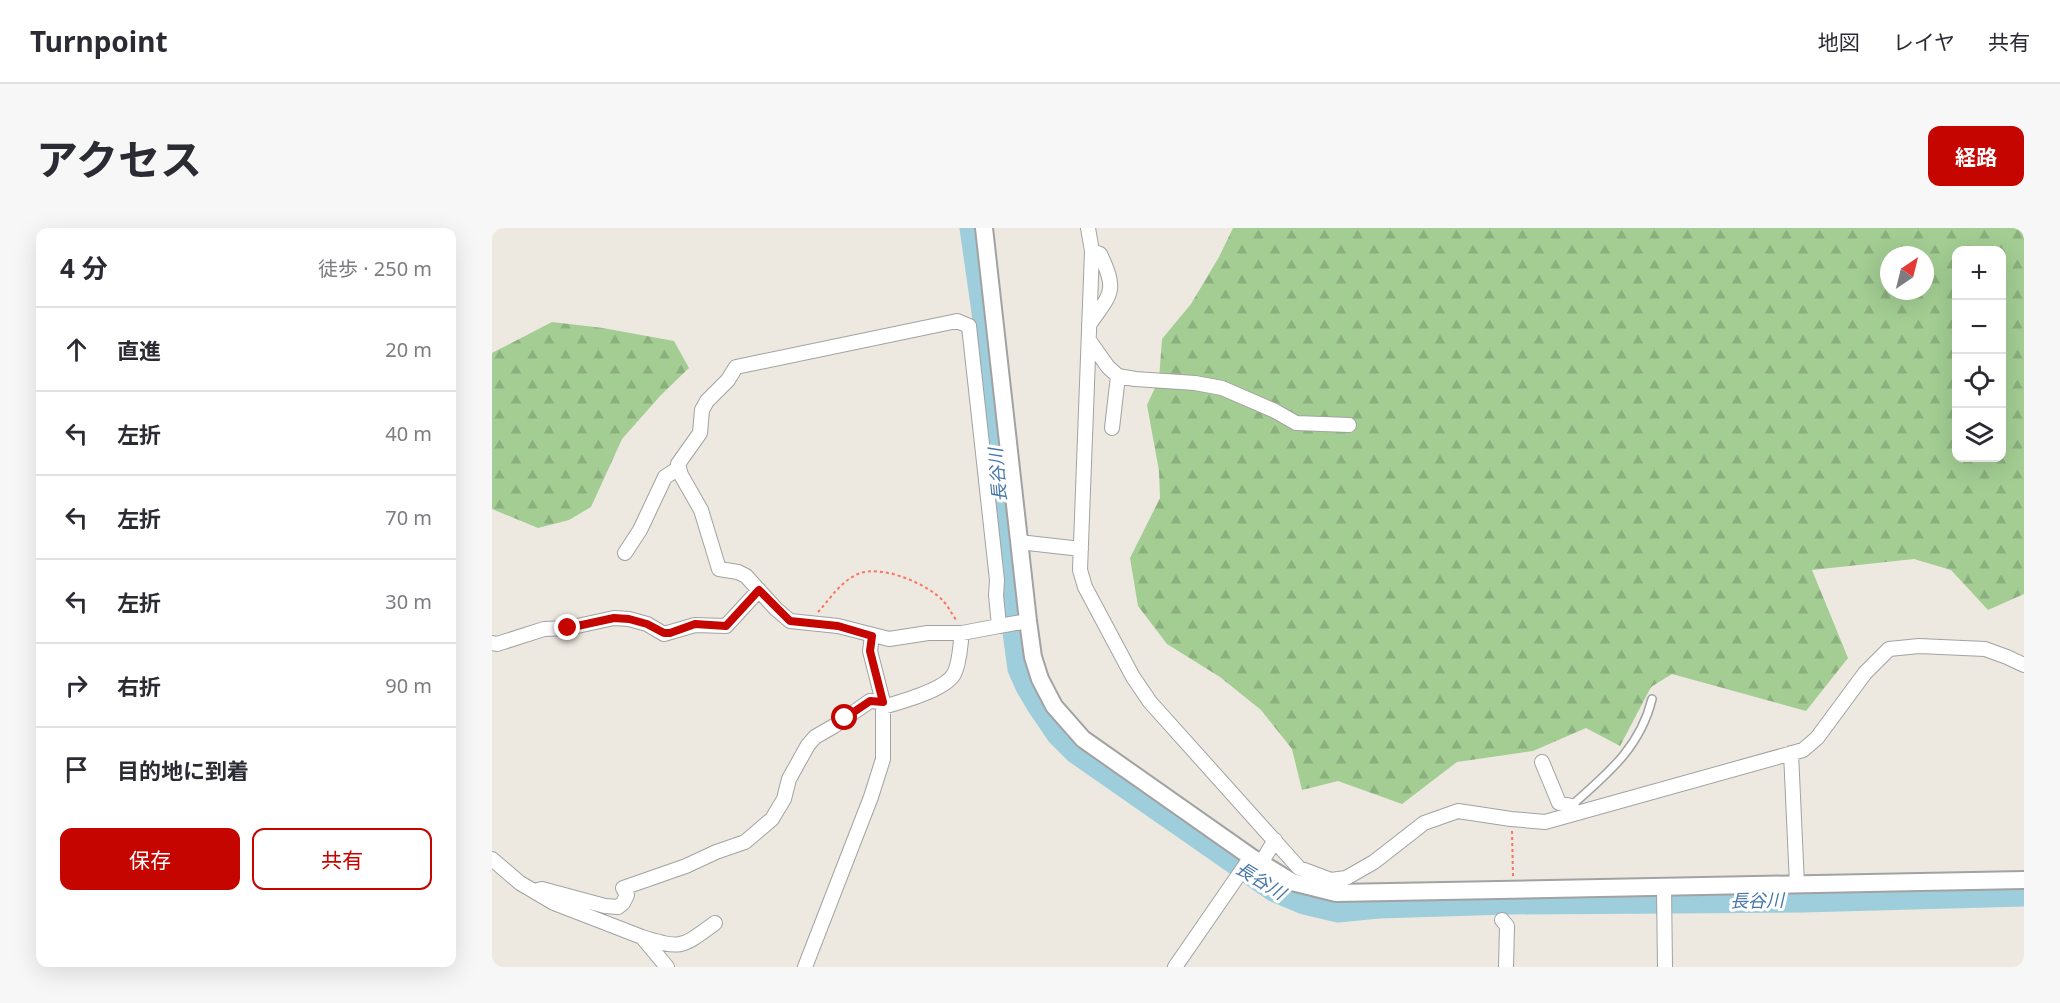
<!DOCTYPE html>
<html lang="ja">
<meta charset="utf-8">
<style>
:root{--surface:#fff;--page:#f7f7f7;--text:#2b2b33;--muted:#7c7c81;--line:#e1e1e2;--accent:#c50500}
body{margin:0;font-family:"Noto Sans","Noto Sans JP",sans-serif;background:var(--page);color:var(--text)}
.controls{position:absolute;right:18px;top:18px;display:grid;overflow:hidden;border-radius:12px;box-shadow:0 6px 24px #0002}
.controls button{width:54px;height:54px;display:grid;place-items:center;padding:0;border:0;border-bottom:2px solid var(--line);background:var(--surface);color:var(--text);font:30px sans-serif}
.compass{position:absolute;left:1388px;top:18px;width:54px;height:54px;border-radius:50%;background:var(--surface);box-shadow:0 6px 24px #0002;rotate:35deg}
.stop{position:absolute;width:18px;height:18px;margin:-14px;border:4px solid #c50500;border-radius:50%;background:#fff}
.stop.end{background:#c50500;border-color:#fff;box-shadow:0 2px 6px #0008}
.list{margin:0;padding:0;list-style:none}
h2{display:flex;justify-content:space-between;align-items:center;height:78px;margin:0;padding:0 24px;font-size:26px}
h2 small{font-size:20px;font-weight:400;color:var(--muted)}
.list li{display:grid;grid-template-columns:39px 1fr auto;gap:18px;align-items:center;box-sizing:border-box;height:84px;padding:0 24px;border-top:2px solid var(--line)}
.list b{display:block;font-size:22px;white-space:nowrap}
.list em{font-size:20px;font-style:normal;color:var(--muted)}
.actions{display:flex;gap:12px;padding:18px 24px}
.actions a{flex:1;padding:14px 0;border:2px solid var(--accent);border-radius:12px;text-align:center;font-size:21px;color:var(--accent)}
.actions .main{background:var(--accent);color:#fff}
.icon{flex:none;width:33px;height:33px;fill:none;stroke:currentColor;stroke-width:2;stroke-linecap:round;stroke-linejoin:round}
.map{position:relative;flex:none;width:1532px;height:739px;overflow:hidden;border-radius:12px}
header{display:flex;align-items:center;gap:36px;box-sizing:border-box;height:84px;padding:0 30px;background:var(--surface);border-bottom:2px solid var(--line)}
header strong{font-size:28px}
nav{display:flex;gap:33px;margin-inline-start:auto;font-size:21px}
.intro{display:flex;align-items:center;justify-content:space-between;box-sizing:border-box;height:144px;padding:0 36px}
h1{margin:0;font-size:42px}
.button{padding:15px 27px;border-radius:12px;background:var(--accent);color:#fff;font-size:21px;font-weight:700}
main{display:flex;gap:36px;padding:0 36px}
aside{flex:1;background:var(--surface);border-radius:12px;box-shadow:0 6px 24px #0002}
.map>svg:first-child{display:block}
</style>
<header>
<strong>Turnpoint</strong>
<nav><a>地図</a><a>レイヤ</a><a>共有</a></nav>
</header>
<div class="intro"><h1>アクセス</h1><a class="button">経路</a></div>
<main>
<aside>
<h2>4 分<small>徒歩 · 250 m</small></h2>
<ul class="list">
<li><svg class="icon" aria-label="ahead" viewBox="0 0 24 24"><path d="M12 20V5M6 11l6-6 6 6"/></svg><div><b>直進</b></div><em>20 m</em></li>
<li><svg class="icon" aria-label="left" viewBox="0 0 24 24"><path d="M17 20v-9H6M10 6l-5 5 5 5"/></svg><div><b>左折</b></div><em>40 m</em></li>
<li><svg class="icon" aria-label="left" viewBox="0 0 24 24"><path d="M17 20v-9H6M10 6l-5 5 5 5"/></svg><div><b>左折</b></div><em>70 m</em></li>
<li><svg class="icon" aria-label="left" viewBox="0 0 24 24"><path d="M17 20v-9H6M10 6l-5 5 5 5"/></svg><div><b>左折</b></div><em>30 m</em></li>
<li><svg class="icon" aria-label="right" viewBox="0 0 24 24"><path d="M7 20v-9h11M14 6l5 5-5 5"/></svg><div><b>右折</b></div><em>90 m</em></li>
<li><svg class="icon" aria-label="arrive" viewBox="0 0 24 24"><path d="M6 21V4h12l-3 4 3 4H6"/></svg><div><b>目的地に到着</b></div></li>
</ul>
<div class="actions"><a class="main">保存</a><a>共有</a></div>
</aside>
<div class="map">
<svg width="1532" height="739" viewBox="0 0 1532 739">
<defs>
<pattern id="forest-firs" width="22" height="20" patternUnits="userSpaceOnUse" patternTransform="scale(1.5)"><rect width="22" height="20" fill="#a3cd93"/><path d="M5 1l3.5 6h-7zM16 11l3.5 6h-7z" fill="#8caf7e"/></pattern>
</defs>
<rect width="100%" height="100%" fill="#ede9e0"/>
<path fill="url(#forest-firs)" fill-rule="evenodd" d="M741 0H1532V366L1496 382 1459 342 1422 331 1320 342 1356 430 1314 483 1180 446 1159 459 1128 518 1094 500 1041 523 965 534 910 576 846 553 810 562 800 521 769 482 728 449 675 416 646 378 638 330 668 270 667 243 655 177 667 151 670 111 699 76 727 29ZM1464 22H1510V230H1464ZM1397 27H1433V63H1397Z
M60 94 111 100 182 113 197 140 169 167 130 211 99 279 77 292 46 300 0 281V125Z"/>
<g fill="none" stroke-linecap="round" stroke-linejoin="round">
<path stroke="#9ecddc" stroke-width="21" d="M478 0 490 84 517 375 526 441 534 459 546 479 565 507 583 525 781 663 812 676 846 684 887 680 1015 676 1311 674 1532 668"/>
<g stroke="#a2a2a2" stroke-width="10">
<path id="service" d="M1079 578C1115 546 1148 520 1160 471"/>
</g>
<g stroke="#a2a2a2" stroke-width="16">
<path id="minor" d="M596 0 600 23 588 342 593 359 641 449 658 474 807 640 839 652 854 650 882 634 932 595 966 583 1019 591 1053 594 1311 522 1325 510 1373 445 1397 421 1427 418 1493 421 1515 429 1532 437
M597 97C619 65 626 64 608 26L600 23
M597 112 616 139 626 148 643 151 703 155 730 160 783 183 804 195 857 197
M620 200 626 148
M527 314 589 321
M133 325 148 302 173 249 187 240
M507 398 470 405H436L397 411 346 398 298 393 284 381 254 348 246 344 227 341 209 282 189 247 186 236 208 205 210 182 215 173 236 152 244 139 465 93 477 98 505 352 504 367 507 398 536 393
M0 415 5 416 52 401 76 400 122 390 137 391 155 396 172 406 203 397 234 398 267 362
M391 479C409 474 453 462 462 446 468 435 468 417 470 405
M1299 525 1305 656
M1050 534 1067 575 1079 578 1084 585
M0 631 28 655 62 675 150 709 175 739
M769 635 783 612
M1172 659 1173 739
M42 663 50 661 113 678 126 679 131 675 135 667 131 660 194 638 224 624 253 614 280 591 292 571 297 551 316 517 323 509 342 498 378 473 391 474
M1010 692 1015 698 1014 739
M150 709C190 722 190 719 223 695
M313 739 379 569 391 531V474L378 423 380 408
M683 739 759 629"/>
</g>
<g stroke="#a2a2a2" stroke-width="20">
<path id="tertiary" d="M492 0 536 393 541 429 548 451 562 478 591 511 759 629 800 654 844 665 1532 652"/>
</g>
<path stroke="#fc7461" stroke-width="2" stroke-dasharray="3 3" stroke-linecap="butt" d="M326 384C338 371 349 353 366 346 389 336 437 356 452 374 457 379 460 387 465 393
M1020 603 1021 648"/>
<use href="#service" stroke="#fff" stroke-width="7"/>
<use href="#minor" stroke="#fff" stroke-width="14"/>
<use href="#tertiary" stroke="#fff" stroke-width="16"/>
</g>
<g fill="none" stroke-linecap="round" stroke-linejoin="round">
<path stroke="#c50500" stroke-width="8" d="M76 400 122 390 137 391 155 396 172 405H178L203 396 234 398 267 362 298 393 346 398 380 408 378 423 391 474 378 473 353 490"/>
</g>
<g text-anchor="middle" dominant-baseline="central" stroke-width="6" stroke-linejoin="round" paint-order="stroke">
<g font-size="18" font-style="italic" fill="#4676ab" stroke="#fff">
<text transform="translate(505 247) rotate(-95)">長谷川</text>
<text transform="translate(769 652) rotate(32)">長谷川</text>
<text transform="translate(1265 672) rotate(-1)">長谷川</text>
</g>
</g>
</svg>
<div class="controls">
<button>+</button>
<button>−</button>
<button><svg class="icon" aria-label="locate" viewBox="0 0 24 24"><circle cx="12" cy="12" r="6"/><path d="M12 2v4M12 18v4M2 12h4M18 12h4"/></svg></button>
<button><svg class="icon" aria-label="layers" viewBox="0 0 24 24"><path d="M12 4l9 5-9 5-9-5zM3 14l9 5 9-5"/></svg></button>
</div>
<svg class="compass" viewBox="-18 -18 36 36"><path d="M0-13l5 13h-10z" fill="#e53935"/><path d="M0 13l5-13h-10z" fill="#7c7c81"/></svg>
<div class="stop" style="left:353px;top:490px"></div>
<div class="stop end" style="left:76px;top:400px"></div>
</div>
</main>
